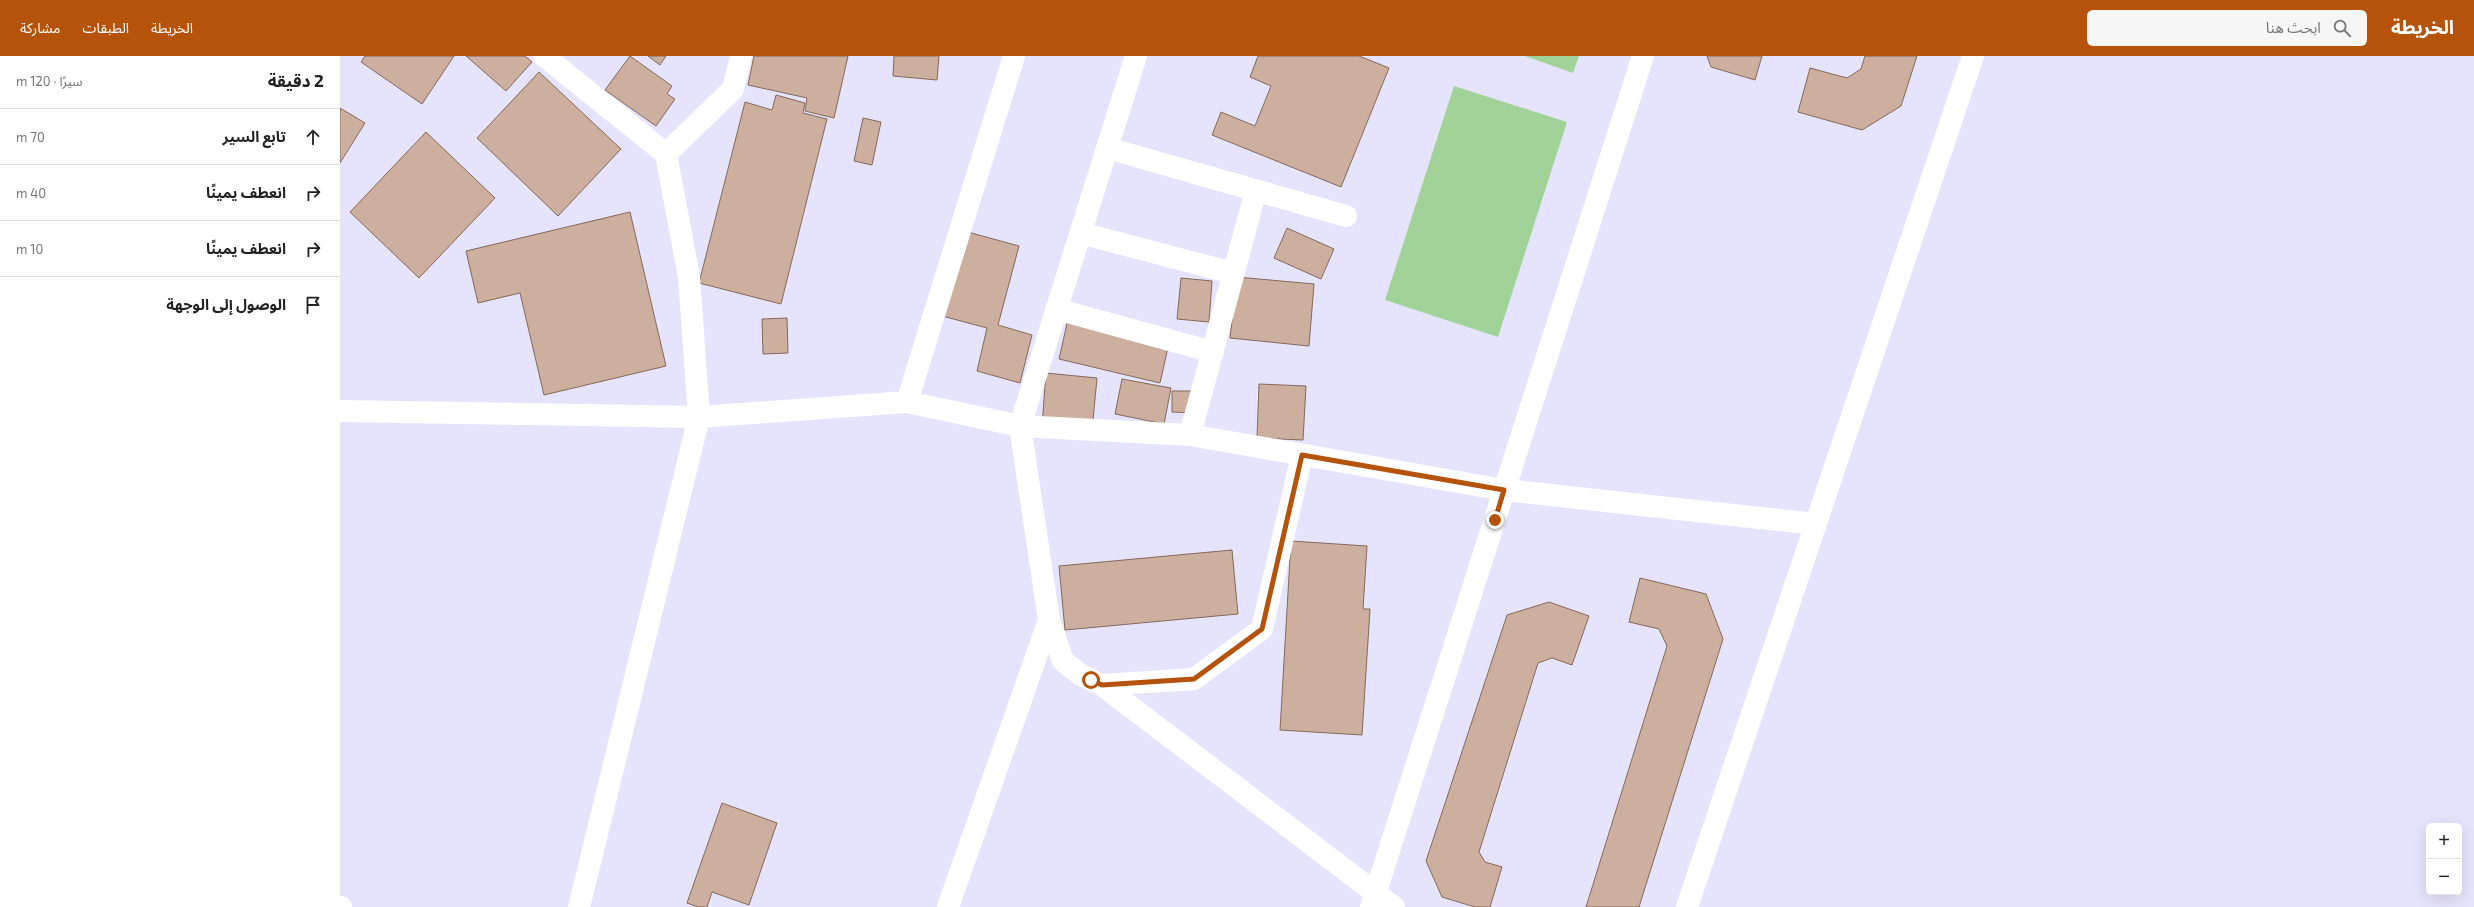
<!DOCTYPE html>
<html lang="ar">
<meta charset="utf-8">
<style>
:root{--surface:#fff;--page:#f6f6f6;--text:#222;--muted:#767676;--line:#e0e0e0;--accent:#b45309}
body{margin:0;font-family:"Exo 2","Noto Sans Arabic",sans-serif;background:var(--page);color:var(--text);direction:rtl}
.controls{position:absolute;right:12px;bottom:12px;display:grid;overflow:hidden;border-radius:6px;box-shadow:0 4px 16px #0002}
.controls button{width:36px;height:36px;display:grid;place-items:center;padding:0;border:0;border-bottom:1px solid var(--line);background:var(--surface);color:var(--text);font:20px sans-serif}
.stop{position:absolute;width:12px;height:12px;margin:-9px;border:3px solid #b45309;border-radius:50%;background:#fff}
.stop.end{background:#b45309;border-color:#fff;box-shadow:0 1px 4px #0008}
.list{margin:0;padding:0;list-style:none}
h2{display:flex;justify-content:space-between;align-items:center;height:52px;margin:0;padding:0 16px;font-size:17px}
h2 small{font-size:13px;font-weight:400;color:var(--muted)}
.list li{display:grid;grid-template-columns:26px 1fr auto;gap:12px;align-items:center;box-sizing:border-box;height:56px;padding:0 16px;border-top:1px solid var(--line)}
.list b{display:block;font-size:15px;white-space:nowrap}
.list em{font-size:13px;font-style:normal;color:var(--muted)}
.icon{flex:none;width:22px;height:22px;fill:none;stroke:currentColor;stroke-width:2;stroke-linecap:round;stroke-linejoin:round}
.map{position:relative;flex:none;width:2134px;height:851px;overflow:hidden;direction:ltr}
header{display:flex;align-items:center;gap:24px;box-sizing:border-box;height:56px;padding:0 20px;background:var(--accent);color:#fff}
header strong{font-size:19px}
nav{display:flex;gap:22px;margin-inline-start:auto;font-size:14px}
.search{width:280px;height:36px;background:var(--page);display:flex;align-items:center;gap:10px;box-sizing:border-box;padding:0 14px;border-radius:6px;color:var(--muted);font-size:15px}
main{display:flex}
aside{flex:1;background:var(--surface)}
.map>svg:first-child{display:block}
</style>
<header>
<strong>الخريطة</strong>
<div class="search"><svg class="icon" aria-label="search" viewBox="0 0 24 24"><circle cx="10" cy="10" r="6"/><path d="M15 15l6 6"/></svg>ابحث هنا</div>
<nav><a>الخريطة</a><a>الطبقات</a><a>مشاركة</a></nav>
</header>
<main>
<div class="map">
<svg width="2134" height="851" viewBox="0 0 2134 851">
<rect width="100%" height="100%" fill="#e6e3fc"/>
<path fill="#a1d399" d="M1185 0H1239L1233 17Z
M1114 30 1227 66 1158 281 1045 244Z"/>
<path fill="#ccaf9e" stroke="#84695a" d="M25 0H114L82 48 21 6Z
M126 0H185L192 6 166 35Z
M290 0 332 30 327 38 335 43 316 70 265 34Z
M308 0H326L320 9Z
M414 0H508L494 62 465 55 467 42 408 29Z
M554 0H599L597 24 553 20Z
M918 0H1019L1049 12 1001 131 872 79 881 56 915 70 931 30 910 21Z
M1367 0H1422L1415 24 1371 11Z
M1525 0H1577L1561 50 1522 74 1458 56 1470 12 1507 22 1521 13Z
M199 16 281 93 218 160 137 82Z
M436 39 465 47 463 57 487 63 441 248 359 227 405 46 432 54Z
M0 52 25 67 0 107Z
M523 62 541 66 532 109 514 105Z
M86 76 155 142 79 222 10 156Z
M290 156 326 310 204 339 180 237 138 247 126 195Z
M613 172 679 190 658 269 692 279 680 327 637 315 647 272 591 257Z
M947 172 994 193 981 223 934 202Z
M897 221 974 228 969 290 890 282Z
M841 222 872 225 869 266 837 263Z
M447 262 448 297 423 298 422 263Z
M728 263 829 287 820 327 719 303Z
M706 317 757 322 752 375 702 370Z
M782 323 831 332 824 368 775 358Z
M919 328 966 330 963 384 917 382Z
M832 335H855V357L832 356Z
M951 485 1027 490 1023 553H1030L1022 679 940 674Z
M892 494 898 558 725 574 719 510Z
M1300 522 1366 538 1383 583 1299 851H1246L1327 590 1319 573 1289 566Z
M1209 546 1249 560 1232 609 1212 602 1198 607 1139 796 1145 806 1162 811 1150 851H1135L1102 841 1086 805 1167 559Z
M382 747 437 767 409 849 372 836 367 851H358L347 847Z"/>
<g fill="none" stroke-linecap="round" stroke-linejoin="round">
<path stroke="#fff" stroke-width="22" d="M204 0 326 98 349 221 359 361 239 851
M796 0 680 370 709 564 723 605 741 619 762 629 854 623 922 573 962 399
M767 92 1006 160
M326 98 393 33 401 0
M740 177 893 217
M716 253 873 296
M567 346 674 0
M0 355 359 361 567 346 680 370 850 379 1164 434 1476 468
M850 379 916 134
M762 629 1054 851
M0 851H1
M608 851 709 564
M1031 851 1303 0
M1347 851 1633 0"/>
</g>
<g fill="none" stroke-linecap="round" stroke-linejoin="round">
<path stroke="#b45309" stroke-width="5" d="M751 624 762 629 854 623 922 573 962 399 1164 434 1155 464"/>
</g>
</svg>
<div class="controls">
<button>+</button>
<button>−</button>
</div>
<div class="stop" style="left:751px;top:624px"></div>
<div class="stop end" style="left:1155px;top:464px"></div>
</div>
<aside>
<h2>2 دقيقة<small>سيرًا · 120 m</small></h2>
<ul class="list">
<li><svg class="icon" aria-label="ahead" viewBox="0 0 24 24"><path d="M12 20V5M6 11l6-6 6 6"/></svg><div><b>تابع السير</b></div><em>70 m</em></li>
<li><svg class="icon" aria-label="right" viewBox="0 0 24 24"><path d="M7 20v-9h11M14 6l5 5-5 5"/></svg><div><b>انعطف يمينًا</b></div><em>40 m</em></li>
<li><svg class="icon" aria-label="right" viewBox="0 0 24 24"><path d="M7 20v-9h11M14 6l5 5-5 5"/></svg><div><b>انعطف يمينًا</b></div><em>10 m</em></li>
<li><svg class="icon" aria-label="arrive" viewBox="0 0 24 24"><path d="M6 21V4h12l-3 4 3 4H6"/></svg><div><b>الوصول إلى الوجهة</b></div></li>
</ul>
</aside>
</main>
